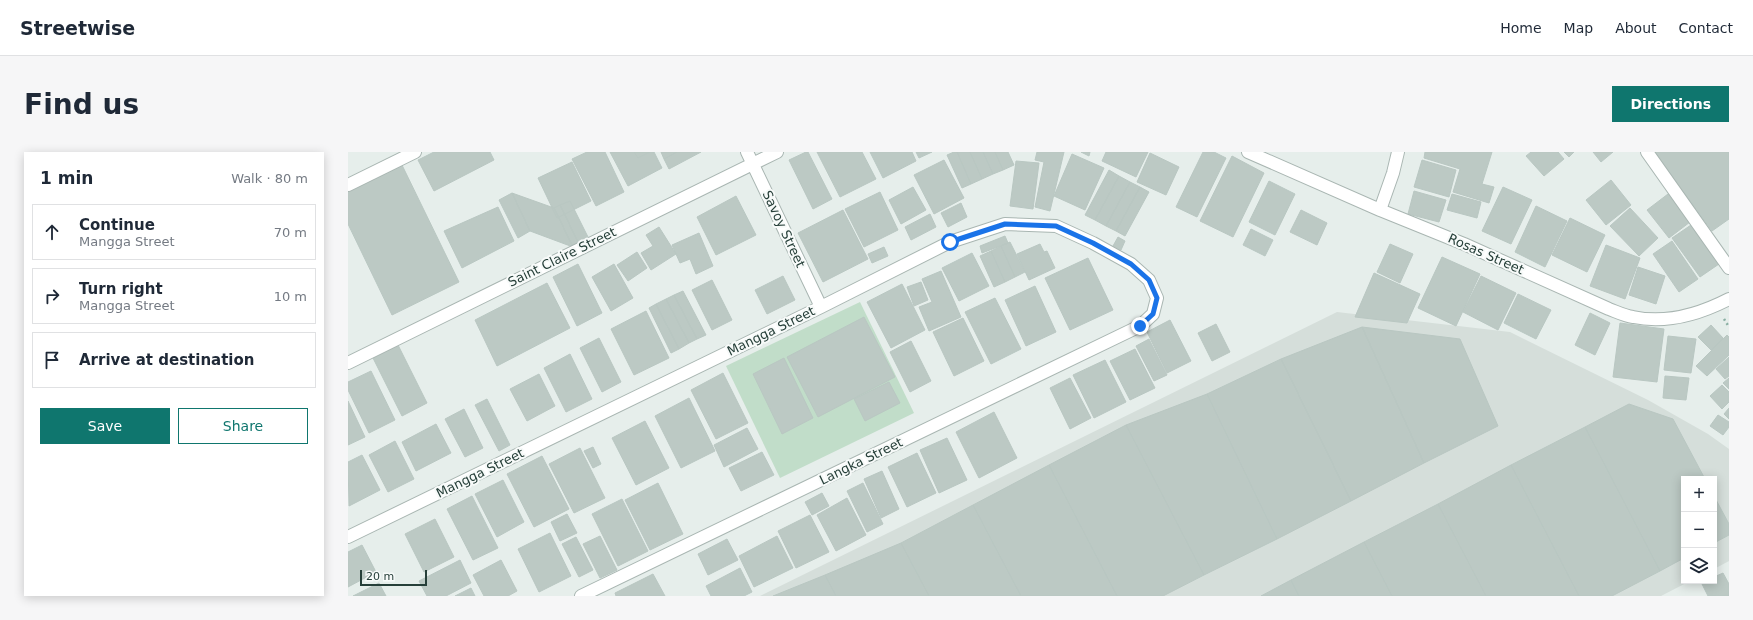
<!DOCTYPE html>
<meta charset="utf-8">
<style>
:root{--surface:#fff;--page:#f6f6f7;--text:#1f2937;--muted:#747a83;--line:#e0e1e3;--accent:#0f766e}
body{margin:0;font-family:"DejaVu Sans",sans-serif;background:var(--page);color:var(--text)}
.controls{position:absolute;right:12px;bottom:12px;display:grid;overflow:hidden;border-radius:0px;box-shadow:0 2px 10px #0003}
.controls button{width:36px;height:36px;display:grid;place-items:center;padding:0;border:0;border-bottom:1px solid var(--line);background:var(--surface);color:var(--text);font:20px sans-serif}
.scale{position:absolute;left:12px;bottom:10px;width:67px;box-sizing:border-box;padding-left:4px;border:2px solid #263f39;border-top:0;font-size:11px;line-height:14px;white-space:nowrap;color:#263f39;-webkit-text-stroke:3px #f7faf9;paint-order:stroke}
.stop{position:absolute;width:12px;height:12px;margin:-9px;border:3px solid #1a73e8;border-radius:50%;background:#fff}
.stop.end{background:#1a73e8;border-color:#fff;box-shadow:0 1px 4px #0008}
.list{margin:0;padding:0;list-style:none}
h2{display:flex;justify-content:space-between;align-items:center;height:52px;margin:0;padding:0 16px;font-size:17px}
h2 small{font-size:13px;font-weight:400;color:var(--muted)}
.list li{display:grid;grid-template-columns:26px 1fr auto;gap:12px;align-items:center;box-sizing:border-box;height:56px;margin:0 8px 8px;padding:0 8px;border:1px solid var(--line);border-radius:0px}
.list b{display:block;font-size:15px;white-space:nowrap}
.list p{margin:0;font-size:13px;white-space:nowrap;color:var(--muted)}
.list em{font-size:13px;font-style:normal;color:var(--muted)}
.actions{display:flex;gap:8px;padding:12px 16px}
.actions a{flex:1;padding:9px 0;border:1px solid var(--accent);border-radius:0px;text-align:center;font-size:14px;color:var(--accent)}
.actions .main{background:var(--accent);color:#fff}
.icon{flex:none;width:22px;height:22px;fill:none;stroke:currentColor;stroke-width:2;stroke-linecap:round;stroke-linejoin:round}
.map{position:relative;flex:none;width:1381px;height:444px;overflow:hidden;border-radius:0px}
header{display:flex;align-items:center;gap:24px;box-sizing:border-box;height:56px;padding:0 20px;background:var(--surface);border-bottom:1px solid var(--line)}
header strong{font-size:19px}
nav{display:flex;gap:22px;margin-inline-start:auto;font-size:14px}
.intro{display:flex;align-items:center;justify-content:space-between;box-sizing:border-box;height:96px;padding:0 24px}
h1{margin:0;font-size:28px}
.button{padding:10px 18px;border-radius:0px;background:var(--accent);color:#fff;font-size:14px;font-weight:700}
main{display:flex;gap:24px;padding:0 24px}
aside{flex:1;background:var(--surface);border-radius:0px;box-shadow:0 2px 10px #0003}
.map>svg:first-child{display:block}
</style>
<header>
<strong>Streetwise</strong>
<nav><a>Home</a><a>Map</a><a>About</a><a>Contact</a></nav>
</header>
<div class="intro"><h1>Find us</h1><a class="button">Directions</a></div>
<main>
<aside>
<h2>1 min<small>Walk · 80 m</small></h2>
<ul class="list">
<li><svg class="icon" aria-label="ahead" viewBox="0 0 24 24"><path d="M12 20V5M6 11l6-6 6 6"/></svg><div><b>Continue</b><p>Mangga Street</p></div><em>70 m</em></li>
<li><svg class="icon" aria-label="right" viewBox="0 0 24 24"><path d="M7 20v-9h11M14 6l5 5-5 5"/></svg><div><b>Turn right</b><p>Mangga Street</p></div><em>10 m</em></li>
<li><svg class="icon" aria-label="arrive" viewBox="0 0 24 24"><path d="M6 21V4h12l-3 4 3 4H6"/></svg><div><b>Arrive at destination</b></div></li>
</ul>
<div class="actions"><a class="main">Save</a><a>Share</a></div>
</aside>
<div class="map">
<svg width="1381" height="444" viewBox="0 0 1381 444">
<rect width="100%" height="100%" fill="#e6eeeb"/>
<path fill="#d5deda" d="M989 160 1162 180 1300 248 1360 282 1381 297V409L1366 417V327H1336V429H1342L1313 444H412Z"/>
<path fill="#c1ddc9" d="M512 150 566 261 432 326 378 214Z"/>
<path fill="#bcc9c4" stroke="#b9c7c2" d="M86 0H142L146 8 86 39 70 8Z
M239 0H257L276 40 248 54 224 7Z
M262 0H306L314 16 280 34Z
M286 0H302L290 6Z
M313 0H329L316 7Z
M329 0H353L321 17 316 7Z
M458 0H460L484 47 465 57 441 8Z
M469 0H514L528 27 492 45Z
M522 0H564L568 9 535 26Z
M568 0H584L571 6Z
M606 0H609L623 32 614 36 599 3Z
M609 0H622L634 27 623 32Z
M622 0H635L645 22 634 27Z
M635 0H647L655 18 645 22Z
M647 0H660L666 13 655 18Z
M689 0H716L702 59 687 55 696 10 687 8Z
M733 0H742L741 4Z
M758 0H800L788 25 754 9Z
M855 0H866L878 6 849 65 828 55Z
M1077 0H1144L1134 32 1146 35 1141 51 1105 40 1112 17 1076 6Z
M1183 0H1210L1216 7 1196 24 1178 4Z
M1216 0H1226L1221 5Z
M1245 0H1265L1253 10Z
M1306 0H1381V67L1364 79Z
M802 1 831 15 818 43 789 30Z
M724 2 756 16 737 58 706 44Z
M884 4 916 21 885 85 852 69Z
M596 8 616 46 586 62 566 23Z
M1074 8 1108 18 1101 45 1066 35Z
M668 9 691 11 685 57 662 54Z
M224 10 243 49 209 66 190 26Z
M53 11 111 130 44 163 0 72V38Z
M761 18 771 24 747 68 737 63Z
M771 24 782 30 758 74 747 68Z
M1263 28 1283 53 1258 73 1238 48Z
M921 29 947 42 927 83 901 70Z
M782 30 792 35 768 79 758 74Z
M565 35 578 58 553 72 541 48Z
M792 35 801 40 777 84 768 79Z
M1155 35 1184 48 1163 92 1134 79Z
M1066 39 1098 48 1091 70 1060 62Z
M532 40 550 78 516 95 497 57Z
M164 41 182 79 170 86 151 48Z
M164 41 206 56 225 95 182 79Z
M1104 42 1133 50 1129 66 1099 58Z
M1320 42 1342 70 1321 86 1299 58Z
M388 44 408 83 368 103 349 65Z
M222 49 241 87 231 92 212 53Z
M613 51 619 65 600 75 593 61Z
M212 53 231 92 225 95 206 56Z
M1188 54 1219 69 1197 115 1167 100Z
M150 55 166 89 114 116 96 79Z
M1282 56 1310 86 1291 104 1262 74Z
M495 58 520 107 475 130 450 81Z
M953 58 979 71 969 93 942 80Z
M582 62 588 75 563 88 557 75Z
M1222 66 1257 83 1239 120 1204 103Z
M1343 73 1371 112 1352 125 1324 86Z
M311 75 328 102 303 118 293 101 305 94 298 83Z
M903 77 925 88 917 104 895 93Z
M351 81 365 114 348 122 342 107 332 111 324 93Z
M657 84 660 91 634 101 632 94Z
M770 85 777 89 773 98 765 94Z
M1324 89 1350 127 1331 140 1305 102Z
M662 90 677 120 667 125 653 94Z
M692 92 696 100 699 99 707 116 681 128 669 102Z
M1042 92 1065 102 1052 131 1029 120Z
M1258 93 1292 106 1277 147 1242 134Z
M653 94 667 125 657 130 643 99Z
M536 95 540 104 524 111 520 102Z
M643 99 657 130 646 135 632 104Z
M289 100 299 116 280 129 269 113Z
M624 101 641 134 611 149 594 116Z
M1094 105 1132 122 1108 174 1070 156Z
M740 106 765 158 722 178 697 126Z
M230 112 254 161 229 174 205 125Z
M266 112 285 146 263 159 244 125Z
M1290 115 1317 124 1308 152 1281 143Z
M593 119 613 165 581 179 571 155 584 150 574 127Z
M1026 121 1072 142 1059 171 1007 165Z
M435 124 447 148 419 162 407 138Z
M1133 124 1168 141 1150 178 1115 160Z
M364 128 384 168 364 178 344 138Z
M573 130 580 148 566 154 559 135Z
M199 131 222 176 149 214 127 168Z
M554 132 577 178 543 196 519 150Z
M687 134 708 180 678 194 657 148Z
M335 139 358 183 349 187 326 143Z
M1170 142 1203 158 1188 187 1156 171Z
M326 143 349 187 341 191 318 147Z
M647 146 673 197 643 212 617 160Z
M318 147 341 191 331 197 308 152Z
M308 152 331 197 323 201 301 156Z
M298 159 321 206 286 223 263 177Z
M1242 161 1262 171 1247 203 1227 193Z
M516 165 547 225 470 265 439 205Z
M615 166 636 209 606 224 585 180Z
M822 168 843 209 819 221 799 180Z
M1272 171 1316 177 1309 230 1265 225Z
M868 172 882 200 864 209 850 181Z
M1363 173 1375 186 1363 198 1350 185Z
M1014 175 1076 311 1003 349 933 207Z
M1014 175 1112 187 1150 274 1076 311Z
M1379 183 1381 185V203L1359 224 1348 214Z
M1320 184 1348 187 1343 221 1316 218Z
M251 186 273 230 254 240 232 196Z
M801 187 819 223 806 229 788 194Z
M563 189 583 229 562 240 542 200Z
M50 193 79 251 54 264 25 206Z
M787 197 807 236 782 248 762 209Z
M222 202 244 247 218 260 196 216Z
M1381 205V224L1377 227 1368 217Z
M436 206 465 266 434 282 405 222Z
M933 207 1003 349 929 387 859 242Z
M757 208 778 250 746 266 725 223Z
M23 219 47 268 21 281 0 238V230Z
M375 221 400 271 368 287 343 238Z
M191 222 207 254 179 269 162 237Z
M1317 224 1341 226 1338 248 1315 246Z
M722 226 743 266 722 277 702 236Z
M1381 226V237L1375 231Z
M541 230 552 251 517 269 506 247Z
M1374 233 1381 240V250L1374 257 1362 244Z
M859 242 929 387 856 423 778 273Z
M341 246 367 299 333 316 307 264Z
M139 247 162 293 151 299 127 253Z
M0 249 17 285 0 293Z
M1281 252 1325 267 1357 327H1336V406L1312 419 1237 275Z
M1381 256V267L1376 262Z
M116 257 135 296 117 305 97 267Z
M646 260 669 306 631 326 608 280Z
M1370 263 1381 270V275L1375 283 1362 274Z
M297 269 321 316 288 333 264 286Z
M88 272 103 301 68 319 54 290Z
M778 273 856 423 815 444H769L701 313Z
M1237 275 1312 419 1264 444H1231L1163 313Z
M399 276 410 297 376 315 366 293Z
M599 286 619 328 591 341 572 298Z
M47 289 66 327 40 340 21 303Z
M245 295 253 312 245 316 236 299Z
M232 296 257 346 226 361 201 312Z
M414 300 426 323 393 339 381 316Z
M569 301 588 341 559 355 540 315Z
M14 303 32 338 1 354 0 310Z
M194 304 221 357 186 375 159 322Z
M701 313 769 444H673L625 353Z
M1163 313 1231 444H1138L1090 352Z
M534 319 551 357 533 366 516 327Z
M155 328 176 370 149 385 127 342Z
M310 331 335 382 302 398 277 348Z
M515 331 535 372 519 380 499 339Z
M474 341 481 354 464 363 457 350Z
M124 344 150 396 125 408 99 357Z
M1366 344 1381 372V383L1366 391Z
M499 346 518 383 488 399 469 363Z
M274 347 300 399 270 414 244 362Z
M1090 352 1138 444H1044L1016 390Z
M625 353 673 444H581L553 391Z
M219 362 229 381 212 389 203 370Z
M462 363 481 400 448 416 430 379Z
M87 367 106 405 76 420 57 382Z
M202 381 223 424 191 440 170 397Z
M252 384 269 418 252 426 235 392Z
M429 384 445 416 406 435 391 404Z
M228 385 245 418 231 425 214 392Z
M379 387 390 408 360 423 350 402Z
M1016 390 1044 444H951L943 428Z
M553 391 581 444H488L477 423Z
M14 393 28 420 0 435V400Z
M112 408 123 431 98 444H79L71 429Z
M153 408 169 439 160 444H136L125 423Z
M392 416 404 440 396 444H363L358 434Z
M1375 421 1381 432V444H1360L1354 432 1359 429H1366V425Z
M305 422 317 444H268L267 441Z
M477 423 488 444H425Z
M943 428 951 444H913Z
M31 431 38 444H5Z
M123 436 127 444H107Z"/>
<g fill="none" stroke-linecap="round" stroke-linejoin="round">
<g stroke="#a9b6b2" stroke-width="14">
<path id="minor" d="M399 0 473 155
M900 0 1032 58 1116 92 1261 157C1269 160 1277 164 1285 165 1318 172 1352 162 1381 147
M1299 0 1381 116
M0 33 67 0
M1032 58 1045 21 1050 0
M0 211 429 0
M0 385 473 155 602 90 657 72 708 74 745 91 783 112 801 128 809 146 805 162 792 174 233 444"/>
</g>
<path stroke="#8aafa3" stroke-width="2.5" stroke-dasharray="2 3" stroke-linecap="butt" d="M1376 167 1381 175"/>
<use href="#minor" stroke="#fff" stroke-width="12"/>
</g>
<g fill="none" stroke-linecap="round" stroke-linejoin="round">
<path stroke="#1a73e8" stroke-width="5" d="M602 90 657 72 708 74 745 91 783 112 801 128 809 146 805 162 792 174"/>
</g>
<g text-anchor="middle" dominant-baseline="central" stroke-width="4" stroke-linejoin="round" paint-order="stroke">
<g font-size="13" fill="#263f39" stroke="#f7faf9">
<text transform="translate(436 77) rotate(65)">Savoy Street</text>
<text transform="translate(1138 102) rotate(24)">Rosas Street</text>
<text transform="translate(214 105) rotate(-26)">Saint Claire Street</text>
<text transform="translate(423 179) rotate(-26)">Mangga Street</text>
<text transform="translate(513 309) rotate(-26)">Langka Street</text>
<text transform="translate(132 321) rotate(-26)">Mangga Street</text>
</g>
</g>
</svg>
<div class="controls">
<button>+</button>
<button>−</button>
<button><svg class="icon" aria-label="layers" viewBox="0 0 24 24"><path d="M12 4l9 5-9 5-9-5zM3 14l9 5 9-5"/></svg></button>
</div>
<div class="scale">20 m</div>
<div class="stop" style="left:602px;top:90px"></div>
<div class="stop end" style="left:792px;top:174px"></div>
</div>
</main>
